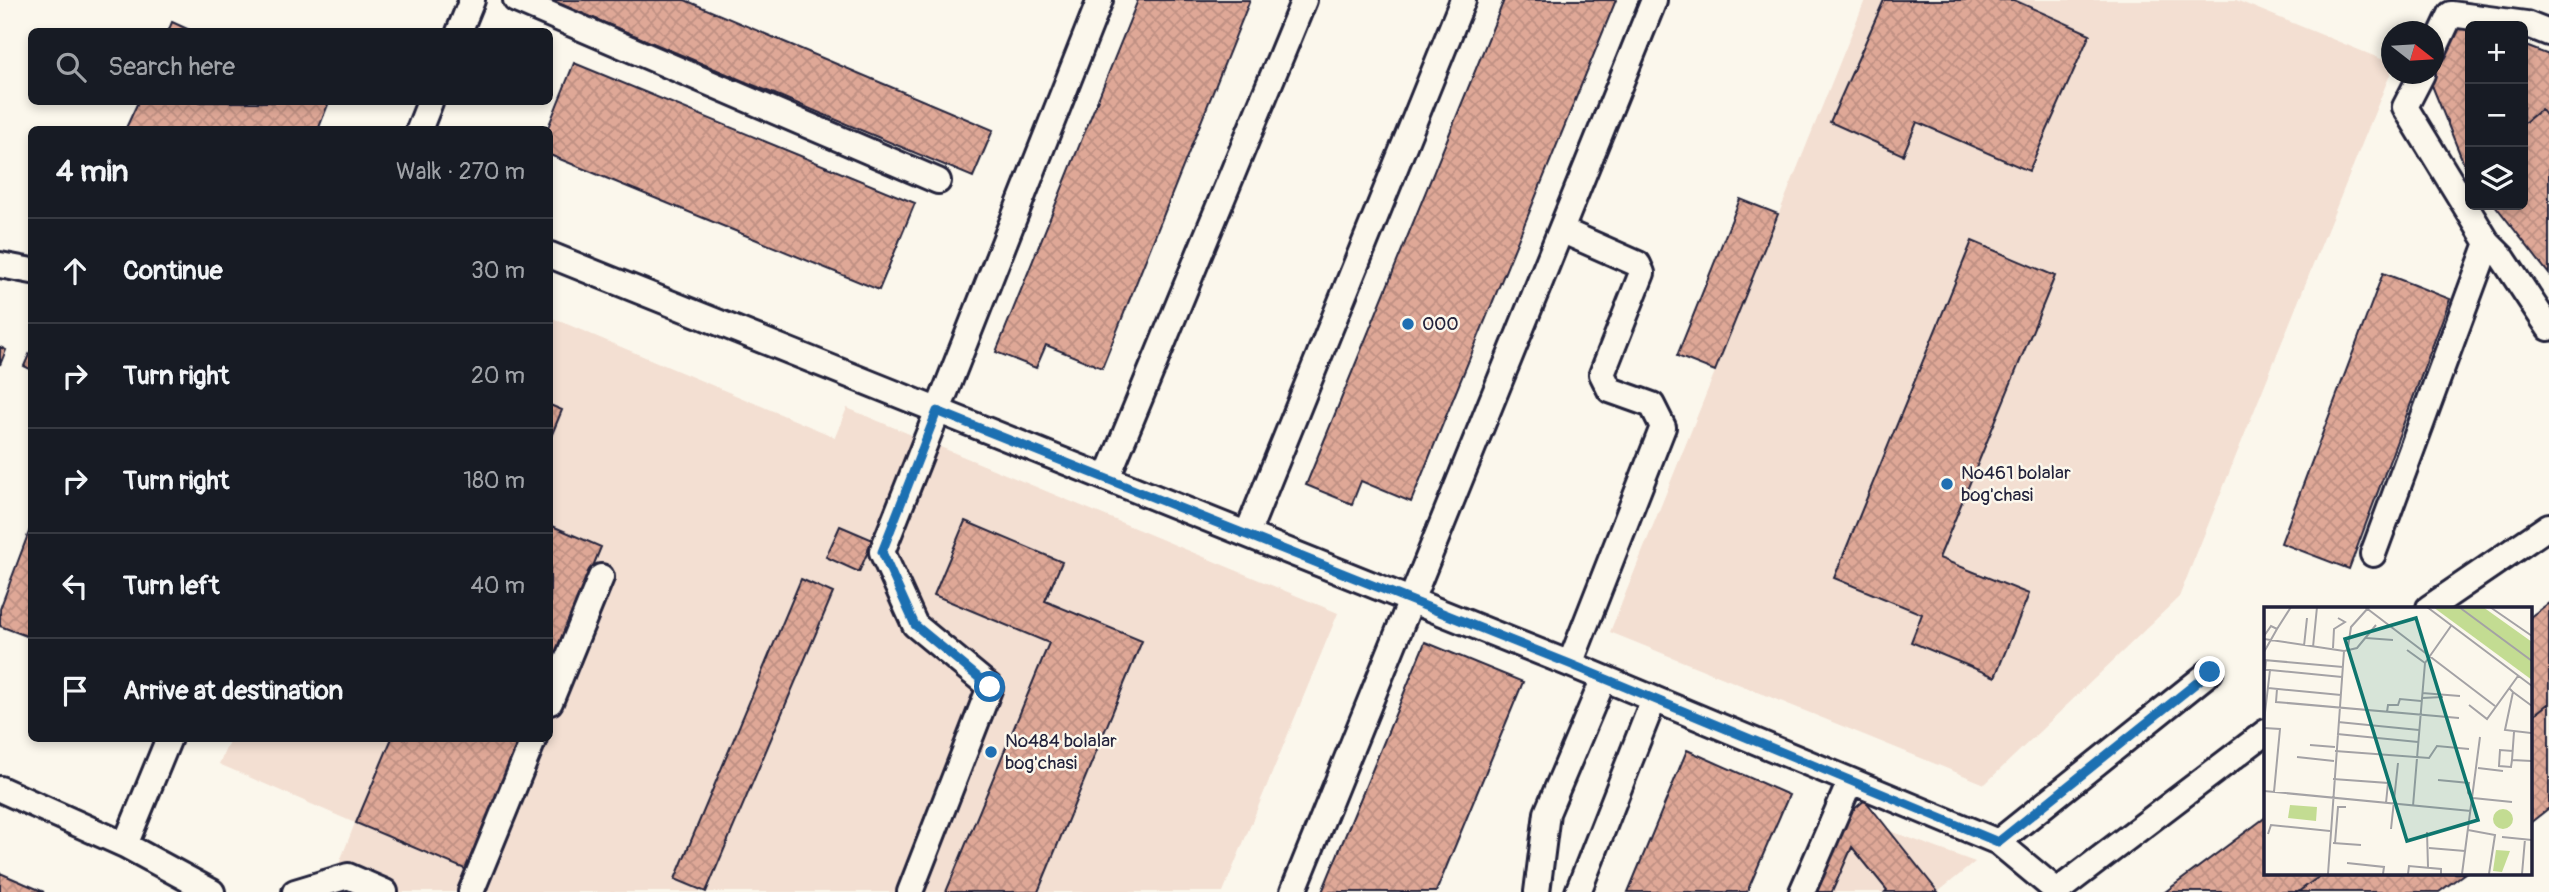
<!DOCTYPE html>
<meta charset="utf-8">
<style>
:root{--surface:#171b24;--page:#242831;--text:#f1f3f6;--muted:#9ea1a6;--line:#363941}
body{margin:0;font-family:Pangolin,sans-serif;background:var(--page);color:var(--text)}
.controls{position:absolute;right:21px;top:21px;display:grid;overflow:hidden;border-radius:10px;box-shadow:0 4px 10px #0003}
.controls button{width:63px;height:63px;display:grid;place-items:center;padding:0;border:0;border-bottom:2px solid var(--line);background:var(--surface);color:var(--text);font:35px sans-serif}
.compass{position:absolute;left:2381px;top:21px;width:63px;height:63px;border-radius:50%;background:var(--surface);box-shadow:0 4px 10px #0003;rotate:107deg}
.stop{position:absolute;width:21px;height:21px;margin:-16px;border:5px solid #1f6fb2;border-radius:50%;background:#fff}
.stop.end{background:#1f6fb2;border-color:#fff;box-shadow:0 2px 7px #0008}
.list{margin:0;padding:0;list-style:none}
h2{display:flex;justify-content:space-between;align-items:center;height:91px;margin:0;padding:0 28px;font-size:30px}
h2 small{font-size:23px;font-weight:400;color:var(--muted)}
.list li{display:grid;grid-template-columns:46px 1fr auto;gap:21px;align-items:center;box-sizing:border-box;height:105px;padding:0 28px;border-top:2px solid var(--line)}
.list b{display:block;font-size:26px;white-space:nowrap}
.list em{font-size:23px;font-style:normal;color:var(--muted)}
.icon{flex:none;width:38px;height:38px;fill:none;stroke:currentColor;stroke-width:2;stroke-linecap:round;stroke-linejoin:round}
.map{position:relative;flex:none;width:2549px;height:892px;overflow:hidden}
.search{position:absolute;background:var(--surface);box-shadow:0 4px 10px #0003;left:28px;top:28px;width:525px;height:77px;display:flex;align-items:center;gap:18px;box-sizing:border-box;padding:0 24px;border-radius:10px;color:var(--muted);font-size:26px}
.panel{position:absolute;background:var(--surface);box-shadow:0 4px 10px #0003;left:28px;top:126px;width:525px;height:616px;border-radius:10px}
.map>svg:first-child{display:block}
</style>
<div class="map">
<svg width="2549" height="892" viewBox="0 0 2549 892">
<defs>
<pattern id="building-cross-hatch" width="8" height="8" patternUnits="userSpaceOnUse" patternTransform="scale(1.75)"><rect width="8" height="8" fill="#dfa897"/><path d="M0 0l8 8M0 8l8-8" fill="none" stroke="#bf9083"/></pattern>
</defs>
<rect width="100%" height="100%" fill="#fbf7ec"/>
<filter id="ink" filterUnits="userSpaceOnUse"><feTurbulence type="fractalNoise" baseFrequency=".0143" numOctaves="2"/><feDisplacementMap in="SourceGraphic" scale="14" xChannelSelector="R" yChannelSelector="G"/><feConvolveMatrix kernelMatrix="1 2 1 2 8 2 1 2 1" color-interpolation-filters="sRGB"/></filter>
<g filter="url(#ink)">
<path fill="#f3dfd2" d="M1865 0H2236L2391 63V72L2179 597 1985 784 1610 632Z
M550 317 835 437 847 408 1338 613 1223 892H328L355 823 219 764 230 739 550 738Z
M1825 807 1975 862 1938 892H1788Z"/>
<path fill="url(#building-cross-hatch)" stroke="#22223b" stroke-width="2" d="M550 0H685L993 130 973 177Z
M1138 0H1250L1102 368 1046 345 1036 368 996 352Z
M1504 0H1616L1411 502 1361 481 1352 504 1306 485Z
M1884 0H2014L2090 34 2029 171 1917 122 1903 155 1830 122Z
M2454 20 2470 26V165L2466 169 2429 78 2434 74V67Z
M172 22 194 32H168Z
M2523 45 2549 55V119L2541 109 2523 124Z
M574 63 915 203 879 290 550 155V130H547Z
M138 102H329L318 130H125Z
M2541 109 2549 119V274L2495 205H2523V124Z
M1740 199 1778 214 1715 371 1677 356Z
M1972 241 2055 276 1939 558 2029 594 1995 677 1911 642 1922 614 1834 578Z
M2383 273 2450 299 2349 569 2281 543Z
M0 347 6 350 0 365Z
M32 348V370L24 366Z
M550 405 562 410 550 439Z
M965 521 1062 562 1045 601 1142 641 1038 892H946L1049 643 934 595Z
M32 524V638L0 626V609Z
M550 525 601 547 550 670Z
M840 526 873 540 859 572 826 557Z
M801 579 833 593 706 892 675 879Z
M2549 603V703L2530 718V617Z
M1425 642 1523 682 1436 892H1322Z
M2549 703V808L2530 823V718Z
M392 738H521L467 870 356 823Z
M1687 750 1789 795 1747 892H1628Z
M1865 800 1938 892H1885L1887 890 1852 847 1832 892H1810L1840 821Z
M2266 817V873H2324L2298 892H2165Z
M0 873 44 892H0Z
M2324 873H2465L2439 892H2298Z"/>
<g fill="none" stroke-linecap="round" stroke-linejoin="round">
<g stroke="#22223b" stroke-width="30">
<path id="service" d="M516 0 938 181
M2451 14 2526 24 2549 33
M459 32 472 0
M2434 50 2451 14
M2422 74 2405 107 2488 243 2502 257 2549 328
M419 130 430 102
M1561 230 1638 264 1642 273 1602 374 1610 390 1652 405 1663 427 1570 664
M550 255 1570 664 1998 842 2058 892
M0 265 32 271
M1107 478 1304 0
M1247 534 1463 0
M2373 554 2488 243
M2429 608 2549 526
M550 702 601 577
M0 789 125 845 212 892
M1998 842 2210 672
M125 845 169 738
M295 892 348 876 385 892
M471 892 534 738
M910 892 990 687 915 625 882 552 1100 0
M1293 892 1654 0
M1537 892 1547 813 1604 678
M1578 892 1654 699
M1802 892 1850 782
M2056 892 2266 732"/>
</g>
<use href="#service" stroke="#fbf7ec" stroke-width="24"/>
</g>
</g>
<g fill="none" stroke-linecap="round" stroke-linejoin="round" filter="url(#ink)">
<path stroke="#1f6fb2" stroke-width="9" d="M990 687 915 625 882 552 937 411 1570 664 1998 842 2210 672"/>
</g>
<g fill="#1f6fb2" stroke="#fbf7ec" stroke-width="2.5">
<circle cx="1408" cy="324" r="7"/>
<circle cx="1947" cy="484" r="7"/>
<circle cx="991" cy="752" r="7"/>
</g>
<g text-anchor="middle" dominant-baseline="central" stroke-width="5" stroke-linejoin="round" paint-order="stroke">
<g font-size="19" fill="#22223b" stroke="#fbf7ec" text-anchor="start">
<text x="1422" y="324">ООО</text>
<text x="1961" y="473">№461 bolalar<tspan x="1961" dy="22">bog'chasi</tspan></text>
<text x="1005" y="741">№484 bolalar<tspan x="1005" dy="22">bog'chasi</tspan></text>
</g>
</g>
<g transform="translate(2264 607)">
<rect width="268" height="268" fill="#fbf7ec"/>
<path d="M232 243 246 244 238 265 229 264Z" fill="#c3dc92"/>
<path d="M169 0H219L268 35V73Z" fill="#c3dc92"/>
<path d="M26 198 53 200 52 214 24 211ZM229 212a10 10 0 1 1 20 0a10 10 0 1 1-20 0Z" fill="#c3dc92"/>
<path fill="none" stroke="#a4a2a5" stroke-width="2" d="M101 0 231 99M163 0 268 79M195 0 268 54M226 0 268 29M0 29 7 19 13 22 27 0M102 31 129 33M0 32 80 44M40 39 43 11M49 40 53 0M84 40 87 20 105 0M69 41 70 22 81 15 74 11M143 43 161 56M0 45 13 22M0 53 79 60M6 63 78 70M4 81 77 88M245 81 249 85 241 123 267 126M13 82 12 95 195 111M249 85 268 99M158 86 196 89M158 91 179 90M205 98 223 112 254 69M123 105 124 98H134L136 92 157 94M0 114 6 63H1L2 53M74 115 155 123M0 121 16 122 10 185M250 125 248 153 268 154M73 127 154 135M46 138 71 140M71 144 165 151 173 139 205 142M33 150 70 154M248 153 247 160 235 159 236 143 249 144M214 161 239 164M69 172 124 176 122 196M174 173 205 176 204 186 209 191 248 195M0 184 207 204M149 199 161 56 187 19M127 222 134 156M204 223 231 228 225 267M163 225 164 260M4 227 7 218 66 224M238 230 268 233M69 236 97 238M71 236 74 200H82M165 241 201 244M83 256 120 260 119 267M64 267 80 44 93 41 112 18M144 267 145 259 177 262V267M198 267 216 130M258 267 261 232"/>
<path fill="#0f766e" fill-opacity="0.15" stroke="#0f766e" stroke-width="3.5" d="M152 11 214 213 143 234 81 32Z"/>
<rect width="268" height="268" fill="none" stroke="#22223b" stroke-width="3.5"/>
</g>
</svg>
<div class="controls">
<button>+</button>
<button>−</button>
<button><svg class="icon" aria-label="layers" viewBox="0 0 24 24"><path d="M12 4l9 5-9 5-9-5zM3 14l9 5 9-5"/></svg></button>
</div>
<svg class="compass" viewBox="-18 -18 36 36"><path d="M0-13l5 13h-10z" fill="#e53935"/><path d="M0 13l5-13h-10z" fill="#9ea1a6"/></svg>
<div class="stop" style="left:990px;top:687px"></div>
<div class="stop end" style="left:2210px;top:672px"></div>
<div class="search"><svg class="icon" aria-label="search" viewBox="0 0 24 24"><circle cx="10" cy="10" r="6"/><path d="M15 15l6 6"/></svg>Search here</div>
<section class="panel">
<h2>4 min<small>Walk · 270 m</small></h2>
<ul class="list">
<li><svg class="icon" aria-label="ahead" viewBox="0 0 24 24"><path d="M12 20V5M6 11l6-6 6 6"/></svg><div><b>Continue</b></div><em>30 m</em></li>
<li><svg class="icon" aria-label="right" viewBox="0 0 24 24"><path d="M7 20v-9h11M14 6l5 5-5 5"/></svg><div><b>Turn right</b></div><em>20 m</em></li>
<li><svg class="icon" aria-label="right" viewBox="0 0 24 24"><path d="M7 20v-9h11M14 6l5 5-5 5"/></svg><div><b>Turn right</b></div><em>180 m</em></li>
<li><svg class="icon" aria-label="left" viewBox="0 0 24 24"><path d="M17 20v-9H6M10 6l-5 5 5 5"/></svg><div><b>Turn left</b></div><em>40 m</em></li>
<li><svg class="icon" aria-label="arrive" viewBox="0 0 24 24"><path d="M6 21V4h12l-3 4 3 4H6"/></svg><div><b>Arrive at destination</b></div></li>
</ul>
</section>
</div>
